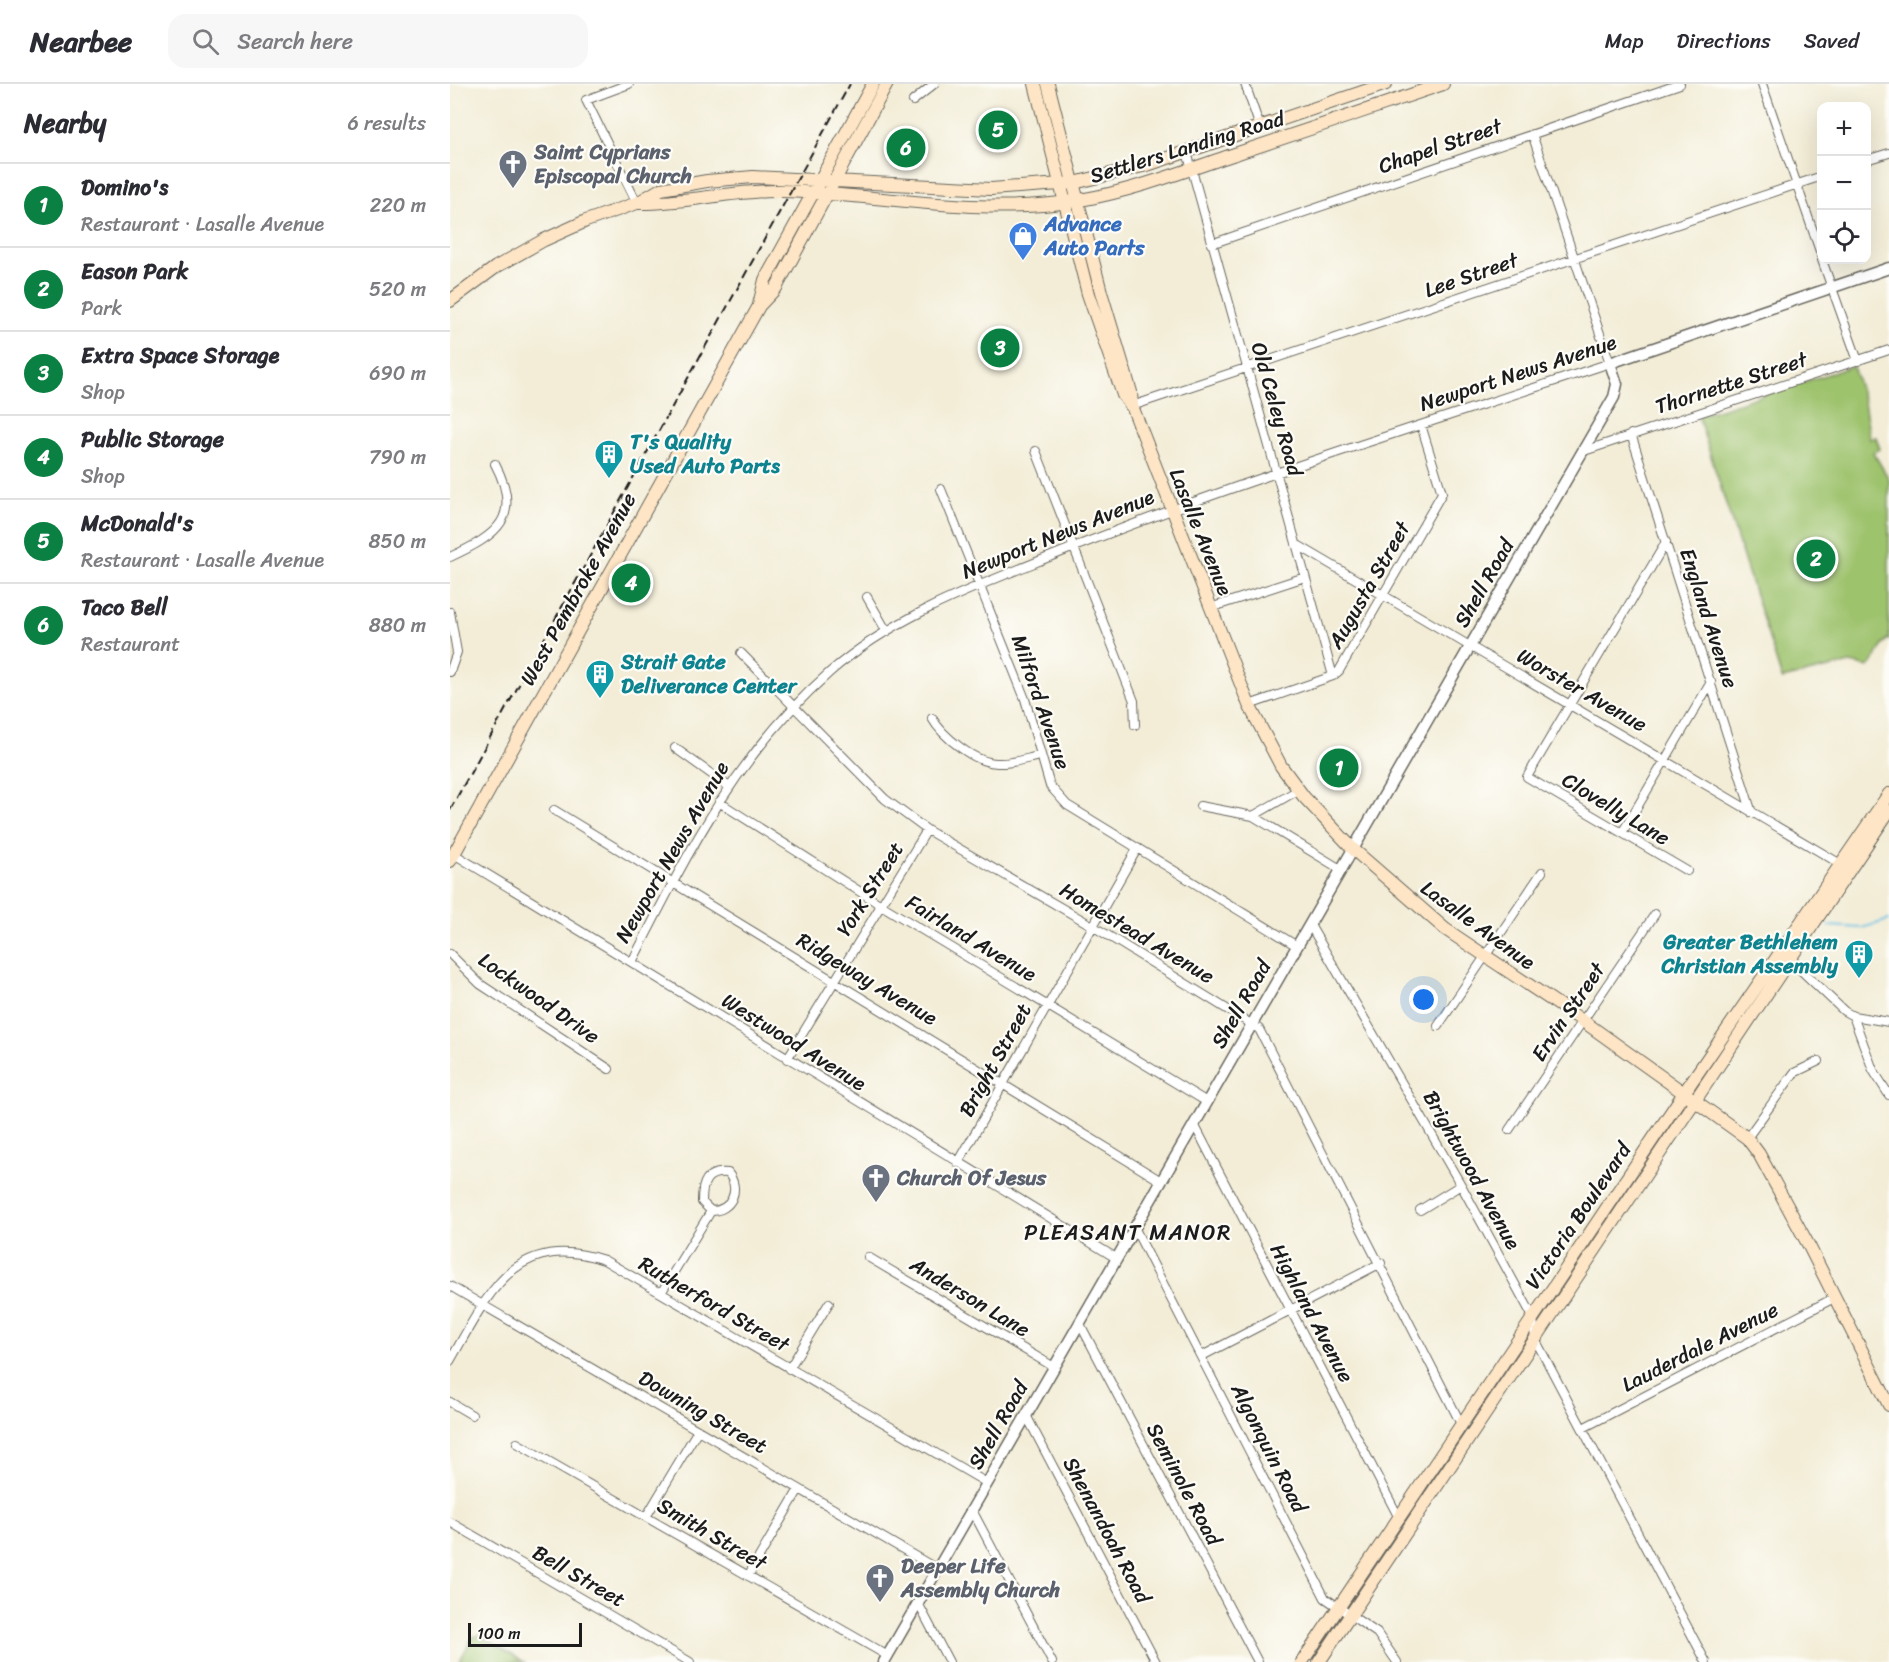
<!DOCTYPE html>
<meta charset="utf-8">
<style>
:root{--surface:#fff;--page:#f7f7f7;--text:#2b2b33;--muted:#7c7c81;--line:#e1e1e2;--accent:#0b8043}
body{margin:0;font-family:Sriracha,sans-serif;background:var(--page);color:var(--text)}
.controls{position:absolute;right:18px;top:18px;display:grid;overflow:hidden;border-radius:12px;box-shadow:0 6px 24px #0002}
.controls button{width:54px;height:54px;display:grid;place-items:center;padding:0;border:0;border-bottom:2px solid var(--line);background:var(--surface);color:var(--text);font:30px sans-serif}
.scale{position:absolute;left:18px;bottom:15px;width:114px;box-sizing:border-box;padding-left:6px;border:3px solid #1c1c1c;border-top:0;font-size:16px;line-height:21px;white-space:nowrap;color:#1c1c1c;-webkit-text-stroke:4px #fdfcf7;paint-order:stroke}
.you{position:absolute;left:974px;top:916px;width:21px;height:21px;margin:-15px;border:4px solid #fff;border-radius:50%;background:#1a73e8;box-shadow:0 0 0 9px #1a73e833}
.badge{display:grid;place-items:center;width:39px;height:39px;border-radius:50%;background:var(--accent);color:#fff;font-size:20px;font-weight:700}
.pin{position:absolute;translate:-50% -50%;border:3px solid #fff;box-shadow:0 2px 6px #0006}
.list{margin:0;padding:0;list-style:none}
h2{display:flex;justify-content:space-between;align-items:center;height:78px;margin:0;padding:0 24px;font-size:26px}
h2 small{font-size:20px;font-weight:400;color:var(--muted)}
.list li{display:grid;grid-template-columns:39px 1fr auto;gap:18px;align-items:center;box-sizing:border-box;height:84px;padding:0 24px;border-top:2px solid var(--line)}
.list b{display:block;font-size:22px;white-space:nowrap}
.list p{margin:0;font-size:20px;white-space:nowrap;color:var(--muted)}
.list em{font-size:20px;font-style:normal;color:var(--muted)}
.icon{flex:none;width:33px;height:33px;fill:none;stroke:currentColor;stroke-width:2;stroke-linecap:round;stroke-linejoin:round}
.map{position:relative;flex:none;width:1439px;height:1578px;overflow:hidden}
header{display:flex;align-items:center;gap:36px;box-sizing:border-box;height:84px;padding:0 30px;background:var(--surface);border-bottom:2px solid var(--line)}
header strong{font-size:28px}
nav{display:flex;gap:33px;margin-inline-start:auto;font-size:21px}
.search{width:420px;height:54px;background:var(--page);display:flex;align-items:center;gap:15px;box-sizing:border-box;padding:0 21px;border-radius:18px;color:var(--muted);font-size:22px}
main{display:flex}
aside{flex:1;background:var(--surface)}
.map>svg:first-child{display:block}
</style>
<header>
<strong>Nearbee</strong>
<div class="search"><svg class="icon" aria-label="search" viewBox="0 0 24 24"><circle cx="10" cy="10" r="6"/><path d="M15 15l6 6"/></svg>Search here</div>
<nav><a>Map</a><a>Directions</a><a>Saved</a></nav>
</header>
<main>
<aside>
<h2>Nearby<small>6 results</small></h2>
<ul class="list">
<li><span class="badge">1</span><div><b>Domino's</b><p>Restaurant · Lasalle Avenue</p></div><em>220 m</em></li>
<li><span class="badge">2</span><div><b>Eason Park</b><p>Park</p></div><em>520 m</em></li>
<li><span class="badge">3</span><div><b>Extra Space Storage</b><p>Shop</p></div><em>690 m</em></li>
<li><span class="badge">4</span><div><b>Public Storage</b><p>Shop</p></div><em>790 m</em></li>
<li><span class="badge">5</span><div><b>McDonald's</b><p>Restaurant · Lasalle Avenue</p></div><em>850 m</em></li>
<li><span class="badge">6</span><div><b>Taco Bell</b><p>Restaurant</p></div><em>880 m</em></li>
</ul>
</aside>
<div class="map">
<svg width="1439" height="1578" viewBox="0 0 1439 1578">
<rect width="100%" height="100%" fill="#fdfcf7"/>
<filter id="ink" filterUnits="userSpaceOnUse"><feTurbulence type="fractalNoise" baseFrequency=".0167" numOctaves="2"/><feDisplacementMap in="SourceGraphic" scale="12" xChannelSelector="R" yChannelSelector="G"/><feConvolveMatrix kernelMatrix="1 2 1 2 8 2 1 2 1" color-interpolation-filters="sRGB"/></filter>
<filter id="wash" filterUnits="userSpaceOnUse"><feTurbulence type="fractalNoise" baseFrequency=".008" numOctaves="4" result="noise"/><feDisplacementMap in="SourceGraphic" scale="24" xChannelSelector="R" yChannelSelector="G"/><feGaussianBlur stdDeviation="1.35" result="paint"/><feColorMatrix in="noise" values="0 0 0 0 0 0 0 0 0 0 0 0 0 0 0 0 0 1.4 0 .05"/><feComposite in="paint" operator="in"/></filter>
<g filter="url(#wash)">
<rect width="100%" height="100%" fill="#f3edd7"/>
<path fill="#9ec36d" stroke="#5d7044" stroke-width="1.5" d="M1403 282 1414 318 1420 355 1426 353 1430 365 1423 368 1439 395V556L1437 555 1419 583 1400 579 1332 595 1248 332Z
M30 1551 74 1578H9L23 1553Z"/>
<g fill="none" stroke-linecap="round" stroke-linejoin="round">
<path stroke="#65bee3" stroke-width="2" d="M1379 842 1412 844 1439 836"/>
</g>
</g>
<g filter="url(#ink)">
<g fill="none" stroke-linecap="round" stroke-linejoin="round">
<g stroke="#67655d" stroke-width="10">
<path id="minor" d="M179 0 136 16 187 119
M795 0 810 43
M1312 0 1372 173
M463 17 484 0
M737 68 883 592
M1416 76 1439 69
M761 160 1230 0
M1372 176 1408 277
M682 322 1372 92
M1181 350 1302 729
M586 367 684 617 685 641
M1134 367 1439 266
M491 405 575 615 600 702 617 721 847 862
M1216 458 1077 693 1237 787
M846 460 1394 782
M0 473C48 451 73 433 45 380
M417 513 437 548
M760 524 855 493
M0 528 7 568 0 588
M291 569 435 715 477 746 641 841 809 945 1011 1340
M799 621 883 592 889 587 992 409 971 341
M482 634C492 652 525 679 547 679 561 680 575 675 589 672
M225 664 278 702
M269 718 431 821 757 1018
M750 722 803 732 892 786
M104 726 711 1097
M803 732 848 706
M1172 749 1261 598
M4 770 666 1174
M860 841 1011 1101 1083 1233 1085 1255 1256 1578
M0 870 30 900 159 985
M1337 873 1394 927 1403 932 1423 986 1439 1011
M182 878C238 768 286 671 380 588 445 531 530 501 609 469 789 397 976 340 1160 279L1082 50
M1403 932 1439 938
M988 942 1092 788
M337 975 477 746
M744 1040 949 1434
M1059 1046 1205 830
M1297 1054 1344 989 1369 977
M508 1079 687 765
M970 1126 1011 1101
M684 1143 875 1514 927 1549 947 1578
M418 1173 604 1283
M0 1202 487 1485
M211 1209 261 1127 252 1118C252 1098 256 1087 278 1089 291 1105 282 1127 261 1127
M629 1238 808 1578
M752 1272 931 1179
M0 1277C38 1211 64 1146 154 1176L537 1399
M339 1285 379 1219
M0 1318 22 1331
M576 1331 706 1578
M1133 1344 1384 1214
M67 1359 438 1572
M522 1426 602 1578
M196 1433 248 1346
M0 1438 240 1578
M298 1492 349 1405
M468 1519 499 1578"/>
</g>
<g stroke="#67655d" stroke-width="13">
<path id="tertiary" d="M434 1578 1164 313 1167 300 1160 279 1439 184"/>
</g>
<g stroke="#67655d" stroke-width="14">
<path id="secondary" d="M585 0 638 210 673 311 681 322
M598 0 651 208 681 308 682 322 799 621 831 682 854 713 904 766 995 845 1133 937 1297 1054 1309 1070 1359 1162 1439 1321
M187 119C235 120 282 106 331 107 430 110 530 134 630 116 682 107 732 88 782 71 852 48 923 24 993 0
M0 217 46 183 94 156 136 137 187 119 211 105 257 97 303 93 541 105 624 99 697 81 936 0
M309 221 315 196 423 0
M0 777 309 222 326 204 437 0
M852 1578 1242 997 1439 710
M869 1578 1439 727"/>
</g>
<use href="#minor" stroke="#fff" stroke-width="8"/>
<use href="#tertiary" stroke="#fff" stroke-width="10"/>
<use href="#secondary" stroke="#fde5c5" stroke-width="12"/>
<path stroke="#1c1c1c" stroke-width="2" stroke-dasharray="9 4.5" stroke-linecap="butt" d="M0 726 400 0"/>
</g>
</g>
<defs>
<g id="church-pin" transform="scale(1.5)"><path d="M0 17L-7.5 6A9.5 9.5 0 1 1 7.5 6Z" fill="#6b7280" stroke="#fdfcf7"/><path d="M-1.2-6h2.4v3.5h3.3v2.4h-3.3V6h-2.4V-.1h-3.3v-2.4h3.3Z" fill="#fff"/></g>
<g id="shop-pin" transform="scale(1.5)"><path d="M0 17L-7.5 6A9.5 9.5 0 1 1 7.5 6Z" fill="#3f7fe0" stroke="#fdfcf7"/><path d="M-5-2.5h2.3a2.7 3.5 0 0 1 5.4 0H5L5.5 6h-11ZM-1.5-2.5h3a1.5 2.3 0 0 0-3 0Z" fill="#fff"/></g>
<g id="building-pin" transform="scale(1.5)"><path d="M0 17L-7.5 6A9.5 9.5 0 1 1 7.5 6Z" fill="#0f9aa8" stroke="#fdfcf7"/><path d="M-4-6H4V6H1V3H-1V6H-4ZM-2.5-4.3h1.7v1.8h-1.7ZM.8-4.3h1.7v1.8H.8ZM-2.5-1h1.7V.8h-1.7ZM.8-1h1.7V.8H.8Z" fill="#fff"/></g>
</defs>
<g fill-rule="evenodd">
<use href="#church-pin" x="63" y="80"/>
<use href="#shop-pin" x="573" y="152"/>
<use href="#building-pin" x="159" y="370"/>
<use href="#building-pin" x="150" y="590"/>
<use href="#building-pin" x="1409" y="870"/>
<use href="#church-pin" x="426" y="1094"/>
<use href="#church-pin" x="430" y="1494"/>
</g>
<g text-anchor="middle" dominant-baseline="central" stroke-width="4.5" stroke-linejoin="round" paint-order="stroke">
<g font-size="21" fill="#1c1c1c" stroke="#fdfcf7">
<text transform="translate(990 62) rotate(-19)">Chapel Street</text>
<text transform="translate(737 63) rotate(-17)">Settlers Landing Road</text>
<text transform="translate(1021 191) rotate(-19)">Lee Street</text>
<text transform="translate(1068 289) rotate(-18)">Newport News Avenue</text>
<text transform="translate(1281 299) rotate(-18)">Thornette Street</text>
<text transform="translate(827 325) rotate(74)">Old Celey Road</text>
<text transform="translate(751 448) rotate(68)">Lasalle Avenue</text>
<text transform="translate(608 450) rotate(-22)">Newport News Avenue</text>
<text transform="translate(1034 499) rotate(-60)">Shell Road</text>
<text transform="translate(919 501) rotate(-60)">Augusta Street</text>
<text transform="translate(128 505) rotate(-61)">West Pembroke Avenue</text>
<text transform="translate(1259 534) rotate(72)">England Avenue</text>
<text transform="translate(1132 606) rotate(30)">Worster Avenue</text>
<text transform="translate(591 618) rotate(71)">Milford Avenue</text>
<text transform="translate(1166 725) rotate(31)">Clovelly Lane</text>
<text transform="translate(222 768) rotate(-60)">Newport News Avenue</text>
<text transform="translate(420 805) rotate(-58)">York Street</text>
<text transform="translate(1028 841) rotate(36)">Lasalle Avenue</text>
<text transform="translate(687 849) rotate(31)">Homestead Avenue</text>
<text transform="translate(521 854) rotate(31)">Fairland Avenue</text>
<text transform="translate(417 895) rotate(31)">Ridgeway Avenue</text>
<text transform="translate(89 914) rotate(35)">Lockwood Drive</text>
<text transform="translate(791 920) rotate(-60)">Shell Road</text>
<text transform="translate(1118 928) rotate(-56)">Ervin Street</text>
<text transform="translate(344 958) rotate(32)">Westwood Avenue</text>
<text transform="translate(545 976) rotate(-61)">Bright Street</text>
<text transform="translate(1022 1086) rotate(61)">Brightwood Avenue</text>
<text transform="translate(1128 1132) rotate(-56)">Victoria Boulevard</text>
<text transform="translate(520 1213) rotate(31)">Anderson Lane</text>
<text transform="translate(264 1220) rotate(30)">Rutherford Street</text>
<text transform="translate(862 1229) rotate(62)">Highland Avenue</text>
<text transform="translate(1250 1263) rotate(-27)">Lauderdale Avenue</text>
<text transform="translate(253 1328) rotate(30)">Downing Street</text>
<text transform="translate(548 1341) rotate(-60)">Shell Road</text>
<text transform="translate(819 1364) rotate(63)">Algonquin Road</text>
<text transform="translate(734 1400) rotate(62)">Seminole Road</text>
<text transform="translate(657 1446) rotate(62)">Shenandoah Road</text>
<text transform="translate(262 1450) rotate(30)">Smith Street</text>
<text transform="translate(129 1492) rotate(30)">Bell Street</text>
</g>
<g font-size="21" font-weight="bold" fill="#5b616d" stroke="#fdfcf7" text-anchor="start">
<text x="84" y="68">Saint Cyprians<tspan x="84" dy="24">Episcopal Church</tspan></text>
<text x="447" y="1094">Church Of Jesus</text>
<text x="451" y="1482">Deeper Life<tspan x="451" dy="24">Assembly Church</tspan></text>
</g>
<g font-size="21" font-weight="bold" fill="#366cbe" stroke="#fdfcf7" text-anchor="start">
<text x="594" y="140">Advance<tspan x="594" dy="24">Auto Parts</tspan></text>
</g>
<g font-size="21" font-weight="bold" fill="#0d838f" stroke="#fdfcf7" text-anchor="start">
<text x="180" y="358">T's Quality<tspan x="180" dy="24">Used Auto Parts</tspan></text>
<text x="171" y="578">Strait Gate<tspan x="171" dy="24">Deliverance Center</tspan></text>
<text x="1388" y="858" text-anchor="end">Greater Bethlehem<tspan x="1388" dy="24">Christian Assembly</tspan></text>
</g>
<g font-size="22" letter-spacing="1.5" fill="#1c1c1c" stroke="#fdfcf7">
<text x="678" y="1148">PLEASANT MANOR</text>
</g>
</g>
</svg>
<div class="controls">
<button>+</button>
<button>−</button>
<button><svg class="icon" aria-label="locate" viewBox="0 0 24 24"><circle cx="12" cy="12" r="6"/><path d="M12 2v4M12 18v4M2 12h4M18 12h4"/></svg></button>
</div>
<div class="scale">100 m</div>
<div class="you"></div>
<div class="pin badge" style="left:889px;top:684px">1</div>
<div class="pin badge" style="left:1366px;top:475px">2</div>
<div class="pin badge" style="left:550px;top:264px">3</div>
<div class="pin badge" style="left:181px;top:499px">4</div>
<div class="pin badge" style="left:548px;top:46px">5</div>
<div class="pin badge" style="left:456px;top:64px">6</div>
</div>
</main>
